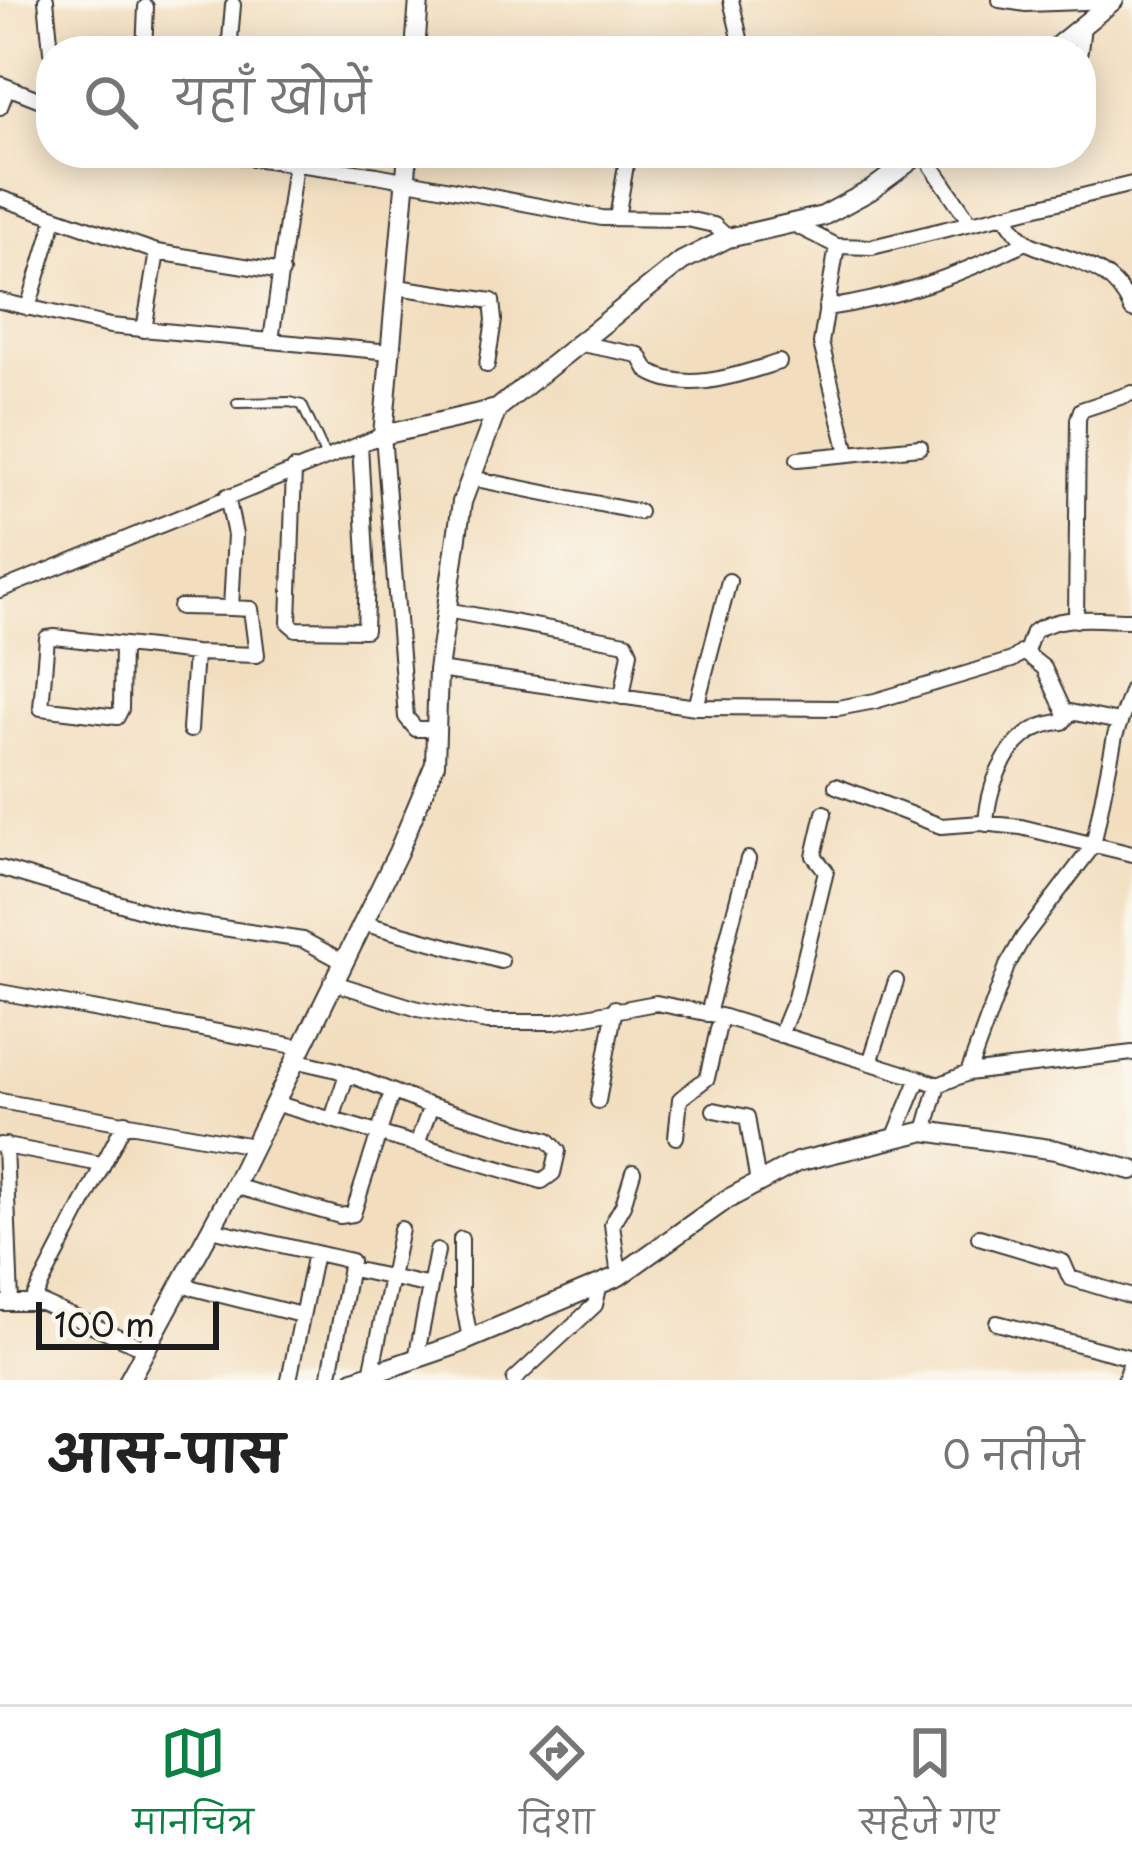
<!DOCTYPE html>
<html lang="hi">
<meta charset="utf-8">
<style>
:root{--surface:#fff;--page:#f2f2f2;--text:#222;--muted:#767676;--line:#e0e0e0;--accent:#0b8043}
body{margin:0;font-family:"Playpen Sans","Playpen Sans Deva",sans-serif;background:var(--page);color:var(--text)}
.scale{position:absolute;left:36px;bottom:30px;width:183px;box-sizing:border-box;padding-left:12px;border:6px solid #1c1c1c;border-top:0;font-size:33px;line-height:42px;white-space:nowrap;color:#1c1c1c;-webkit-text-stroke:9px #fbf7ec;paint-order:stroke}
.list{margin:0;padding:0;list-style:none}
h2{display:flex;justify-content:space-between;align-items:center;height:156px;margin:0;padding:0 48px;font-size:51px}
h2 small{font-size:39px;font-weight:400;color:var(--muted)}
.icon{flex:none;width:66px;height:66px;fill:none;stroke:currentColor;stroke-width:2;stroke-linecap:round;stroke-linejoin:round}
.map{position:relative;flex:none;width:1132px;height:1380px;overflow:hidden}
.search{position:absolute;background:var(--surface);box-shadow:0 6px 30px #0003;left:36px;right:36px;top:36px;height:132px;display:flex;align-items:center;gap:30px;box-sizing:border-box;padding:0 42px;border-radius:48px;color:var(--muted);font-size:45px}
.sheet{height:324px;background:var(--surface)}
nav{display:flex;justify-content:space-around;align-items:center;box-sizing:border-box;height:168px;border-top:3px solid var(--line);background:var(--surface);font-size:33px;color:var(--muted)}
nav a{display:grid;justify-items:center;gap:6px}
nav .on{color:var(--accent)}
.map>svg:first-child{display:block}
</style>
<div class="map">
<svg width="1132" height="1380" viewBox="0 0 1132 1380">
<rect width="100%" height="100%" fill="#fbf7ec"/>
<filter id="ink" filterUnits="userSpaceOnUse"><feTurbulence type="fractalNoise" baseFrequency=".00833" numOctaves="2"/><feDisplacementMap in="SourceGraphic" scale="24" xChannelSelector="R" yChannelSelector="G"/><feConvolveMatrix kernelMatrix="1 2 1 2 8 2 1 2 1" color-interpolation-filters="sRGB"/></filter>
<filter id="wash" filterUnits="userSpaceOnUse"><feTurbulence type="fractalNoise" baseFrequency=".004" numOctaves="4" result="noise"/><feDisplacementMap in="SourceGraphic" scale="48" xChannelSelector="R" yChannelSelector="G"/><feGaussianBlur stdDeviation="2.7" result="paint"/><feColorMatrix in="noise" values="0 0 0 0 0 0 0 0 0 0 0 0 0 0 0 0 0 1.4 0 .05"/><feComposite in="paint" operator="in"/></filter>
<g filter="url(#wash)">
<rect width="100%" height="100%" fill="#f2debf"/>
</g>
<g filter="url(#ink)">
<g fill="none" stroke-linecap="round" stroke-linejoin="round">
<g stroke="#3c3934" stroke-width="12">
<path id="service" d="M237 403 290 402 302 405 326 457"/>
</g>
<g stroke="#3c3934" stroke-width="18">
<path id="minor" d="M46 0 51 51
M731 0 743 51
M1000 0 1026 4 1112 1
M144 51 146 7
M229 51 233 5
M1080 51 1083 26
M0 84 51 104
M0 107 8 87
M216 153 377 175 602 218 687 219 714 225 728 238
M923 153 970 222
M0 198 157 252 282 272
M1004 215C1011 224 1019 238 1030 244 1071 263 1111 261 1132 310
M617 218 628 153
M795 225 837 246 872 247 1132 184
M837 246 821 343 848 453
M397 287 492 301 494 320 487 365
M0 301 110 326 271 341 295 164
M28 308 55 219
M826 308C896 298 962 275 1025 242
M144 330 157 252
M271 341 391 352
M576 343 639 355 648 371C687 395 740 374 779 362
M798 459 920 447
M294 469 289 623 296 629 365 630 367 576 360 444
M471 478 639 512
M0 590 383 435 406 717 416 729H436
M180 607 231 608
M446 610 626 643 630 652 622 697
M1076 620 1078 419 1081 410 1132 393
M122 645 121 709 117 717 41 708 47 638 55 637 195 653 257 655 251 609 231 608 235 535 227 496
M438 670 696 707 838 708 875 701 1012 660 1027 649 1033 632C1060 613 1100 620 1132 620
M696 707 729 581
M1065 711 1119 722
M190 730 195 653
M836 786 941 826 981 823 1021 827 1132 854
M986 824C989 779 1012 724 1063 722L1067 717 1044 668 1024 652
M0 868 182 922 303 940 342 961
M362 923 501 961
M331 982 418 1009 487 1022H555L656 1003 721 1016 919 1078 895 1136
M0 992 300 1047
M708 1014 748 859
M780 1035 795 998 826 871 814 856 824 813
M870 1063 896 981
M968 1073 1007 966 1023 938 1093 846 1115 736 1132 689
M919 1078 938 1085 968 1073 1132 1053
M0 1101 253 1146
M598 1101 615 1008
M274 1103 542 1181 553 1173 558 1151 548 1140 422 1103 337 1070 294 1060
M714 1110 747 1117 758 1183
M332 1119 347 1074
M925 1131 938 1085
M676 1137 680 1099 707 1078 721 1016
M417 1144 431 1106
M0 1145 101 1164
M5 1145 11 1303
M234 1186 340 1216 353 1214 392 1092
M211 1229 351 1261 329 1380
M979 1237 1063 1262 1070 1278 1132 1297
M461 1239V1291L470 1339
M352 1269 430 1286
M619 1276 612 1224 623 1205 633 1172
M181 1285 301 1315
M32 1302 125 1122
M0 1303H42L146 1349
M997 1323 1132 1358
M416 1359 437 1251
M371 1374 401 1229
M289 1380 315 1253
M514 1380 595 1305 600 1284
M1125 1380 1132 1359"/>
</g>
<g stroke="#3c3934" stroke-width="22">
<path id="tertiary" d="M415 51 419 0
M1051 51 1114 0
M408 153 383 435 497 409
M129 1380 234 1186 398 852 435 764 438 670 462 502 497 409 682 261 728 238 823 216 871 190 921 153
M354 1380 453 1346 619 1276 726 1200 797 1162 925 1131 1056 1150 1132 1170"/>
</g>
<use href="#service" stroke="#fff" stroke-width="8"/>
<use href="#minor" stroke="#fff" stroke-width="14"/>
<use href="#tertiary" stroke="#fff" stroke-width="18"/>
</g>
</g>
</svg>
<div class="scale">100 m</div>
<div class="search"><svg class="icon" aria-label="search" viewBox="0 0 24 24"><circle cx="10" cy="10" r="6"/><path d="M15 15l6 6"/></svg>यहाँ खोजें</div>
</div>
<section class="sheet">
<h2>आस-पास<small>0 नतीजे</small></h2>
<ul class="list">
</ul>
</section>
<nav>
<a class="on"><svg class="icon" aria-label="map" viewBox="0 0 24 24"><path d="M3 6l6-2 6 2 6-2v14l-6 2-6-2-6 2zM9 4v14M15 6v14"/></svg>मानचित्र</a>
<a><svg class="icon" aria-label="directions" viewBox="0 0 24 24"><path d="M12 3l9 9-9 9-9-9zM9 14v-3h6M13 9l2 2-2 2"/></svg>दिशा</a>
<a><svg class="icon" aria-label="saved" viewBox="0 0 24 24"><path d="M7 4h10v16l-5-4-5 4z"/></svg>सहेजे गए</a>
</nav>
